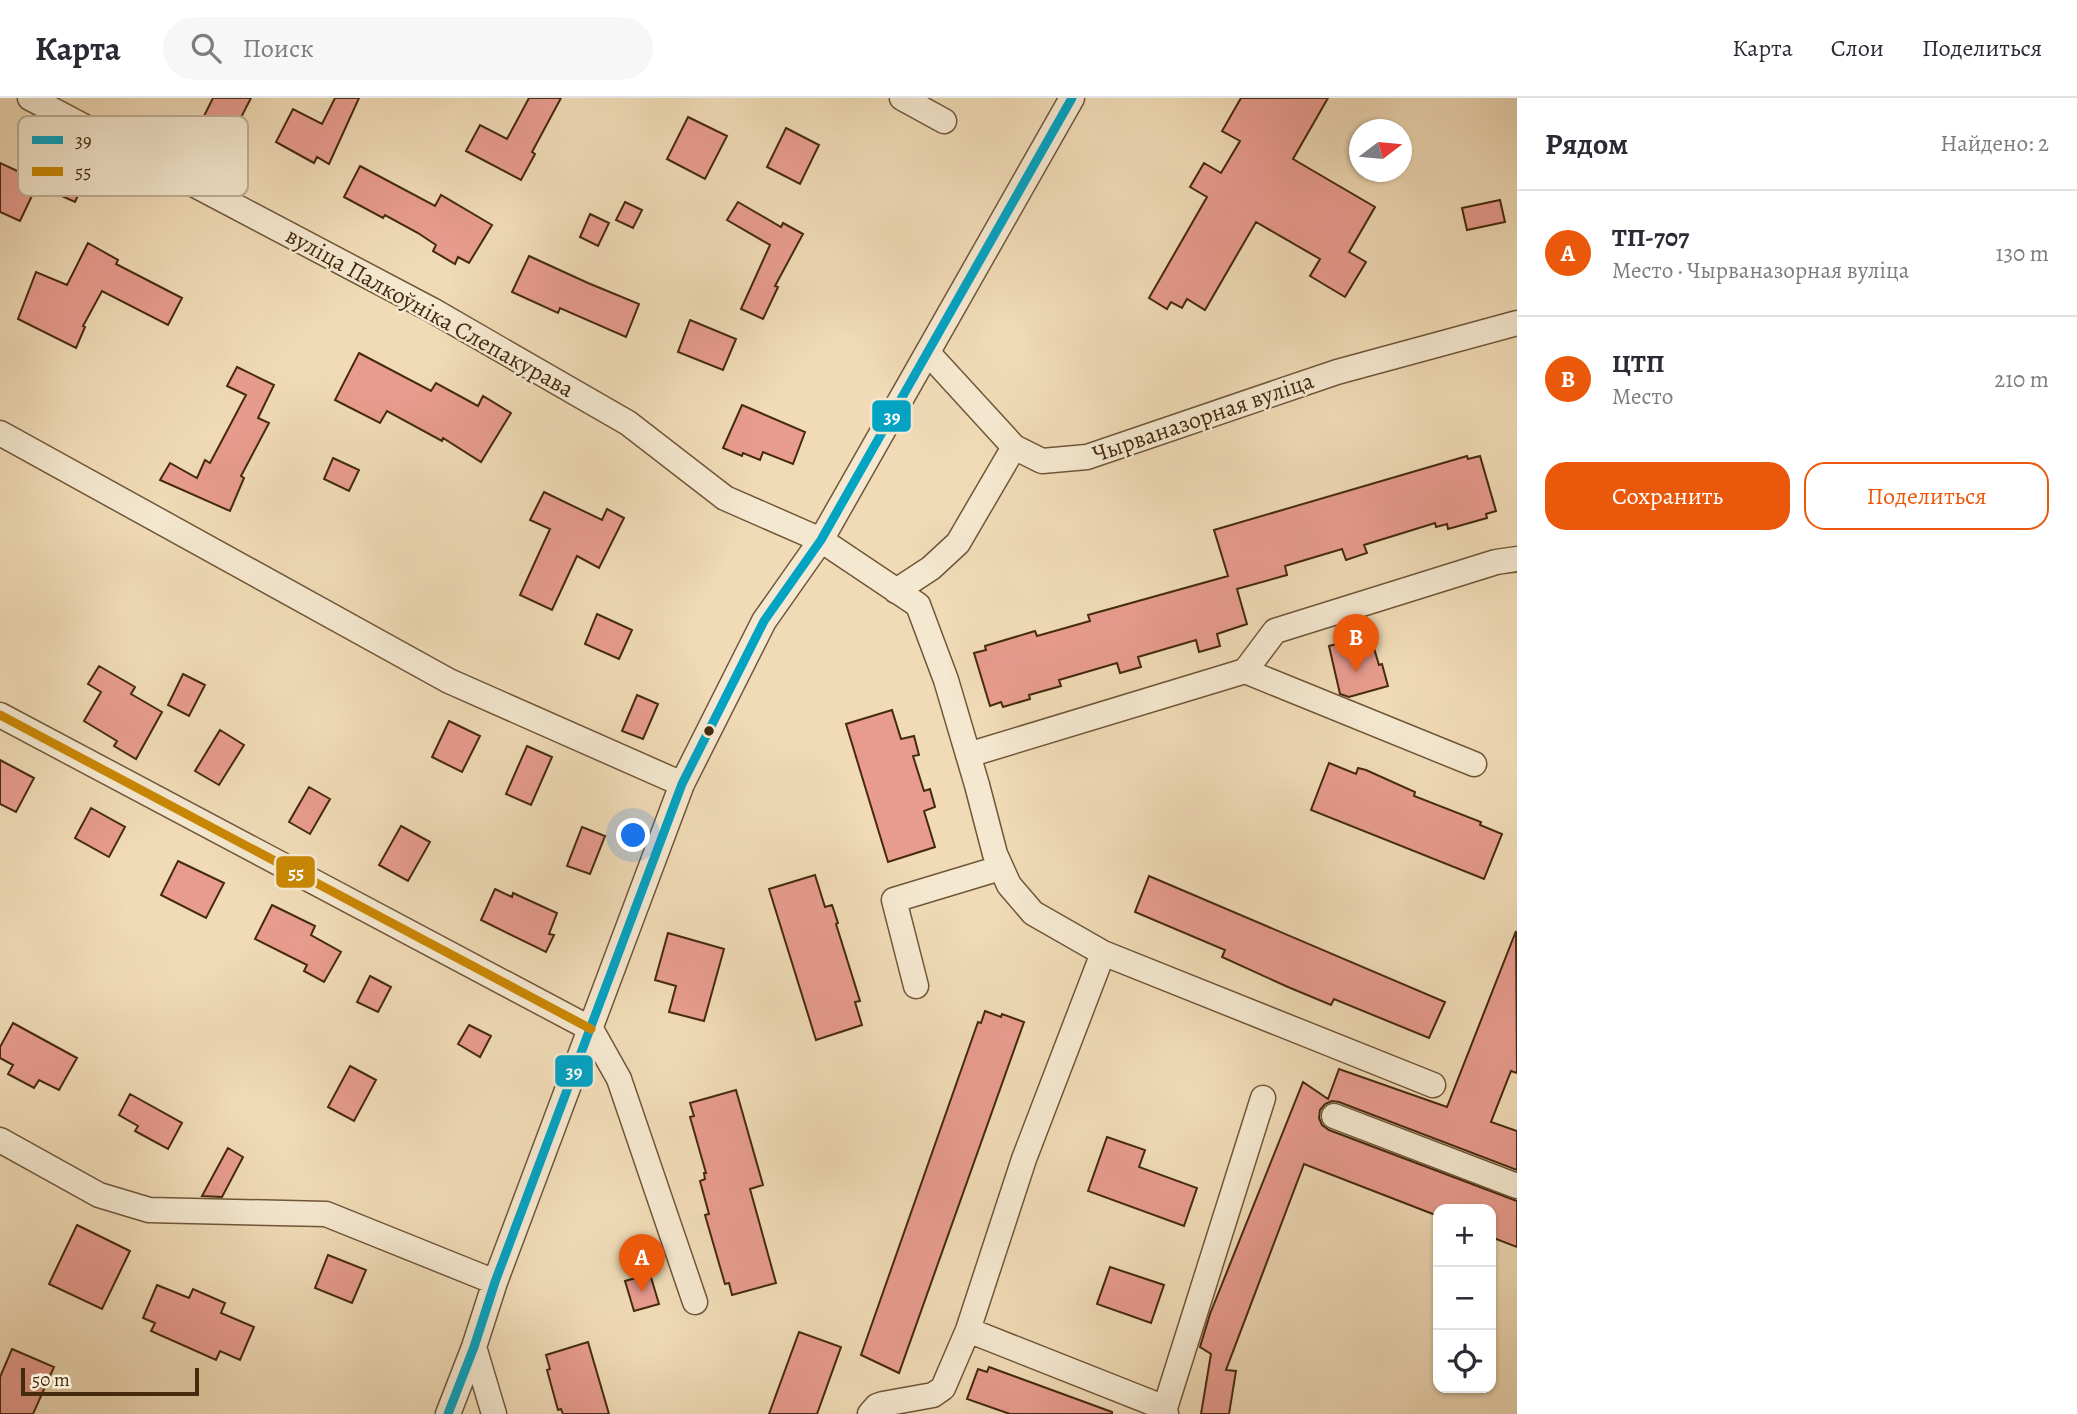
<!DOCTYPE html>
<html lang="ru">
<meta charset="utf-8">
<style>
:root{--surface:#fff;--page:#f7f7f7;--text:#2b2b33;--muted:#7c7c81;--line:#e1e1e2;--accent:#ea580c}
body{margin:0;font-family:Alegreya,serif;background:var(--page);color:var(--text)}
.controls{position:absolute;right:21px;bottom:21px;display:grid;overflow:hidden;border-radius:14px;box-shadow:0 2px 5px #0004}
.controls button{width:63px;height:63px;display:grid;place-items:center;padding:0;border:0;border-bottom:2px solid var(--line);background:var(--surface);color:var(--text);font:35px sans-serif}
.compass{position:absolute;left:1349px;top:21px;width:63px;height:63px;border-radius:50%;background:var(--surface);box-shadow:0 2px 5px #0004;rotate:74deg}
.scale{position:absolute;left:21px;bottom:18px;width:178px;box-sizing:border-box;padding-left:7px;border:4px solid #452a0e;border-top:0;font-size:19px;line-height:24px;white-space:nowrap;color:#452a0e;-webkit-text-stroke:5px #f5e8d0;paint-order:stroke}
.you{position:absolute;left:634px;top:738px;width:24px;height:24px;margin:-18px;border:5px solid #fff;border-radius:50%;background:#1a73e8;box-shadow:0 0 0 10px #1a73e833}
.badge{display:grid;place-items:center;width:46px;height:46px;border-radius:50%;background:var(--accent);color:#fff;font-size:23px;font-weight:700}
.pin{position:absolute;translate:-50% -58px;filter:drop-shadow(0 2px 4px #0008)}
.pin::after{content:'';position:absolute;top:37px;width:24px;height:21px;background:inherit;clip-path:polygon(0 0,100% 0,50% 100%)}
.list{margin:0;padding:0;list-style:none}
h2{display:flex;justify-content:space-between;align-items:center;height:91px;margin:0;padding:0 28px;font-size:30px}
h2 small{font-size:23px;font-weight:400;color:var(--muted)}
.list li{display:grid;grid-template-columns:46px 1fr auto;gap:21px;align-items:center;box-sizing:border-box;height:126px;padding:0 28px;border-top:2px solid var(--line)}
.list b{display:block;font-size:26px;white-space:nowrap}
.list p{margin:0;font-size:23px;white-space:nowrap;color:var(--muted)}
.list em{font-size:23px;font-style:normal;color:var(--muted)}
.actions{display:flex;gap:14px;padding:21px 28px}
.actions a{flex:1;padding:16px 0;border:2px solid var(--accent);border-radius:21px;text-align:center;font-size:24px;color:var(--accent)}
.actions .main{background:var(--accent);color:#fff}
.icon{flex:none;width:38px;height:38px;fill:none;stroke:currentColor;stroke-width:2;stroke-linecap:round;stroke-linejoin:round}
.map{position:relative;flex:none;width:1517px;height:1316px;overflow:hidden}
header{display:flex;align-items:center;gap:42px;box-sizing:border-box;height:98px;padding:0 35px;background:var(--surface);border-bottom:2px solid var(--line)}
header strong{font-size:33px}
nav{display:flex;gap:38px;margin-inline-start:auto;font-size:24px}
.search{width:490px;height:63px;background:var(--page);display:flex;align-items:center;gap:18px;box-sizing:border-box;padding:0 24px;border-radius:38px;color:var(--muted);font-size:26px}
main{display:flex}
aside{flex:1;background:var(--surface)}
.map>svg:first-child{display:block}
</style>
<header>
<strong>Карта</strong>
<div class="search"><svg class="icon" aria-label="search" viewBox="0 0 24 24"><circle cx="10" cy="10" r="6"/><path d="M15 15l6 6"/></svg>Поиск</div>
<nav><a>Карта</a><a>Слои</a><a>Поделиться</a></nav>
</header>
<main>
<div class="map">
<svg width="1517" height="1316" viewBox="0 0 1517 1316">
<rect width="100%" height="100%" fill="#f0dbb6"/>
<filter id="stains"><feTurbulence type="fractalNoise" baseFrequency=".00286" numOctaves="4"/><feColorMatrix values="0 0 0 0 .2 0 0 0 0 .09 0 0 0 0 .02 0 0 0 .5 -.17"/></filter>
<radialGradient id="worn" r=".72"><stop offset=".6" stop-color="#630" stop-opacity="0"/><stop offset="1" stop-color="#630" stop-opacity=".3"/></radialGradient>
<path fill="#e89c8f" stroke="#452a0e" stroke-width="2" d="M213 0H251L232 37 202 22Z
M335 0H359L329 66 317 59 314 65 276 44 293 11 322 26Z
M529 0H561L532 54 535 56 521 82 466 53 480 27 507 41Z
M1241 0H1328L1293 61 1375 109 1349 154 1366 164 1345 199 1310 178 1320 161 1256 124 1205 212 1187 201 1182 210 1171 204 1167 211 1149 200 1207 99 1190 89 1204 65 1221 75 1240 43 1222 33Z
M688 19 727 38 705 81 667 61Z
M786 30 819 47 800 86 767 69Z
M0 65 39 83 20 123 0 114Z
M360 68 435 108 441 97 492 127 469 165 458 159 455 166 433 153 436 147 418 135 385 117 383 120 344 99Z
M90 71 75 104 46 91 54 74Z
M1500 102 1505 124 1467 132 1462 110Z
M625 104 642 112 633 130 616 122Z
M738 104 781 129 783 125 803 136 775 188 778 189 763 221 741 211 770 147 727 122Z
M590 116 609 125 598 148 580 139Z
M88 145 118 162 116 166 182 200 168 227 102 193 83 228 85 229 76 250 18 221 36 174 67 187Z
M529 158 588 185 639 206 626 239 560 210 558 215 512 194Z
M690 222 736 241 723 272 678 254Z
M359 255 431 293 436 285 478 308 483 298 511 315 481 364 443 340 442 343 387 313 380 325 335 302Z
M237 269 274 287 258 320 269 325 241 378 244 380 230 413 160 382 170 365 197 380 205 362 210 365 246 297 227 288Z
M742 307 805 334 793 366 763 354 760 362 743 355 742 358 723 350Z
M1467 358 1468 361 1480 358 1496 413 1486 416 1487 420 1448 431 1447 426 1436 429 1435 425 1364 447 1367 455 1346 462 1342 451 1285 468 1287 477 1237 491 1247 526 1217 536 1220 548 1199 554 1196 542 1138 559 1141 569 1120 575 1117 565 1059 582 1061 588 1029 597 1030 601 1003 609 1001 604 990 608 974 555 986 552 985 548 1035 533 1037 538 1090 523 1088 517 1228 478 1214 432Z
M333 360 359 372 349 393 324 381Z
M544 394 602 422 607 411 624 420 599 470 577 458 552 512 520 497 550 431 530 422Z
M597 516 632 532 619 561 585 546Z
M1370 537 1379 567 1382 566 1388 588 1349 599 1340 596 1329 548Z
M99 568 135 589 131 596 162 614 136 661 114 648 117 643 84 623 101 594 88 586Z
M183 576 205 587 189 618 168 607Z
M637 597 658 606 643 641 622 633Z
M892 612 901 641 914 638 919 657 913 658 924 693 930 691 935 709 924 713 935 749 888 764 846 626Z
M449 623 480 638 462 674 432 659Z
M220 632 244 647 219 687 195 673Z
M527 648 552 659 531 707 506 696Z
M0 662 34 680 16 714 0 706Z
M1329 665 1356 676 1358 670 1366 672 1415 694 1414 698 1481 724 1480 727 1502 736 1484 781 1311 712Z
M309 689 330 701 310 736 289 724Z
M91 710 125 729 109 759 75 740Z
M401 728 430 744 408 783 379 767Z
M582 729 605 738 590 776 567 768Z
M178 763 224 785 206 820 161 797Z
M815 777 825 809 832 807 838 825 836 826 860 903 855 904 862 927 816 942 769 791Z
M1149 778 1445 904 1429 940 1334 901 1331 907 1288 889 1222 859 1225 852 1135 814Z
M495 791 512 799 513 795 557 815 549 836 554 837 546 854 481 822Z
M272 807 315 828 311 837 341 854 324 884 304 873 307 867 255 841Z
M1516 833 1517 975 1511 973 1491 1024 1517 1033V1072L1339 1004 1332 1003 1325 1006 1320 1012 1319 1020 1322 1027 1329 1032 1517 1103V1149L1491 1139V1111H1438V1118L1304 1066 1226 1272 1236 1273 1229 1316H1201L1211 1256 1200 1249 1210 1216 1303 984 1328 1001 1339 971 1447 1009Z
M668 835 724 851 704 923 669 914 676 888 655 882Z
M370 878 391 889 378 914 357 904Z
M985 913 1001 919 1002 916 1024 924 899 1275 861 1257 978 924 981 925Z
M13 925 77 960 59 992 39 982 34 990 8 976 13 967 0 960V949Z
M469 927 491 938 480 959 458 946Z
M350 968 376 982 354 1023 328 1009Z
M736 992 763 1087 750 1091 776 1185 732 1197 729 1185 725 1186 705 1117 709 1116 700 1083 705 1081 704 1075H706L690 1019 694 1018 690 1005Z
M130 996 182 1025 168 1051 135 1033 138 1028 119 1017Z
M1107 1039 1145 1052 1139 1069 1197 1090 1184 1128 1088 1093Z
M228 1050 243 1059 222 1099 202 1098Z
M77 1127 130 1153 102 1211 49 1186Z
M328 1157 366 1172 352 1205 315 1190Z
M1110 1169 1164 1187 1151 1225 1097 1206Z
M650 1176 659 1206 634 1213 625 1183Z
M157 1187 189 1200 193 1191 225 1205 221 1215 254 1229 240 1262 220 1253 216 1262 151 1233 155 1225 143 1220Z
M799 1234 841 1249 817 1316H769Z
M588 1244 609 1316H563L561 1311 558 1312 547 1272 550 1271 546 1257Z
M12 1251 54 1269 33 1316H0V1279Z
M989 1269 1112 1314V1316H1010L967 1301 978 1271 987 1274Z"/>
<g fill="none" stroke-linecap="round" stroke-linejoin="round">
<g stroke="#705638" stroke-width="27">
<path id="minor" d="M30 0 432 212 628 325 725 400 821 442 918 507 946 582 977 687 995 756 1009 787 1033 815 1103 855 1433 987
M902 0 944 23
M928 255 1014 349 1042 363 1087 359 1337 274 1517 225
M0 335 449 583 682 686
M896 493 931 470 958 445 1014 349
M1245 573 1275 533 1496 464 1517 461
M0 617 591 931 619 981 695 1204
M968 657 1245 573 1474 666
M916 888 894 802 1000 770
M1334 1018 1517 1088
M0 1042 99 1097 149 1112 326 1116 495 1184
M968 1232 1165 1310
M474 1249 494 1316
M448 1316 474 1249 495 1184 682 686 764 523 821 442 1072 0
M870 1316 877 1308 883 1306 933 1297 943 1290 968 1232 1024 1061 1103 855
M1166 1316 1165 1310 1263 1000"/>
</g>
<use href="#minor" stroke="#f5e8d0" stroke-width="24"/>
<g stroke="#f5e8d0" stroke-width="14">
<path id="bus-1" d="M448 1316 474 1249 495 1184 682 686 764 523 821 442 1072 0"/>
</g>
<g stroke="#f5e8d0" stroke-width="14">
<path id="bus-2" d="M0 617 591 931"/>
</g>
<use href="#bus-1" stroke="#03a3c4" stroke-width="9"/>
<use href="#bus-2" stroke="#ca8704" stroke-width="9"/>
</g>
<circle fill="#452a0e" stroke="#f5e8d0" stroke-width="2.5" cx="709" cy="633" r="6"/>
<g text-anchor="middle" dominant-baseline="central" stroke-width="5" stroke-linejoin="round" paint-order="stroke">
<g font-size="24" fill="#452a0e" stroke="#f5e8d0">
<text transform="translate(430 214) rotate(29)">вуліца Палкоўніка Слепакурава</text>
<text transform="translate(1203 319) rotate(-19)">Чырваназорная вуліца</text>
</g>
</g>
<rect x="18" y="18" width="230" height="80" rx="10" fill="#f5e8d0" stroke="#c0af96" stroke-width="2"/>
<rect x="32" y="38" width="31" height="8" fill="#03a3c4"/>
<rect x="32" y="69" width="31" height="9" fill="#ca8704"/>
<g font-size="19" fill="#452a0e">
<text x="75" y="49">39</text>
<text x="75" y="80">55</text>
</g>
<g stroke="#f5e8d0" stroke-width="2.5">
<rect x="871" y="301" width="41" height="34" rx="7" fill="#03a3c4"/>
<rect x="275" y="757" width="41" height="34" rx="7" fill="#ca8704"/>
<rect x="554" y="956" width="40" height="34" rx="7" fill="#03a3c4"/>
</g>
<g font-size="19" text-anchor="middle" font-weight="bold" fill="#fff">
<text x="892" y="325">39</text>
<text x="296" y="781">55</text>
<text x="574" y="980">39</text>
</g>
<rect width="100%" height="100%" filter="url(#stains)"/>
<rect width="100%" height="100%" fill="url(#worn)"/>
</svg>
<div class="controls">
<button>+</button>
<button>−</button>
<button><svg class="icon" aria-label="locate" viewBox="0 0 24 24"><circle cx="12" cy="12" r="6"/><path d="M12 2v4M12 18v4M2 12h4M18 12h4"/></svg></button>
</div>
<svg class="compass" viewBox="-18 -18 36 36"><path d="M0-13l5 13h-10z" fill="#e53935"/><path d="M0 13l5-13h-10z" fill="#7c7c81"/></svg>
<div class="scale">50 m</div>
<div class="you"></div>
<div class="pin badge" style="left:642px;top:1194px">A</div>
<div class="pin badge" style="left:1356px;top:574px">B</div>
</div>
<aside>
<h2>Рядом<small>Найдено: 2</small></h2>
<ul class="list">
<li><span class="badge">A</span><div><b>ТП-707</b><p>Место · Чырваназорная вуліца</p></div><em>130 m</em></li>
<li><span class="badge">B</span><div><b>ЦТП</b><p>Место</p></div><em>210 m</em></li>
</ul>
<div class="actions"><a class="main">Сохранить</a><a>Поделиться</a></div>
</aside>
</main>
